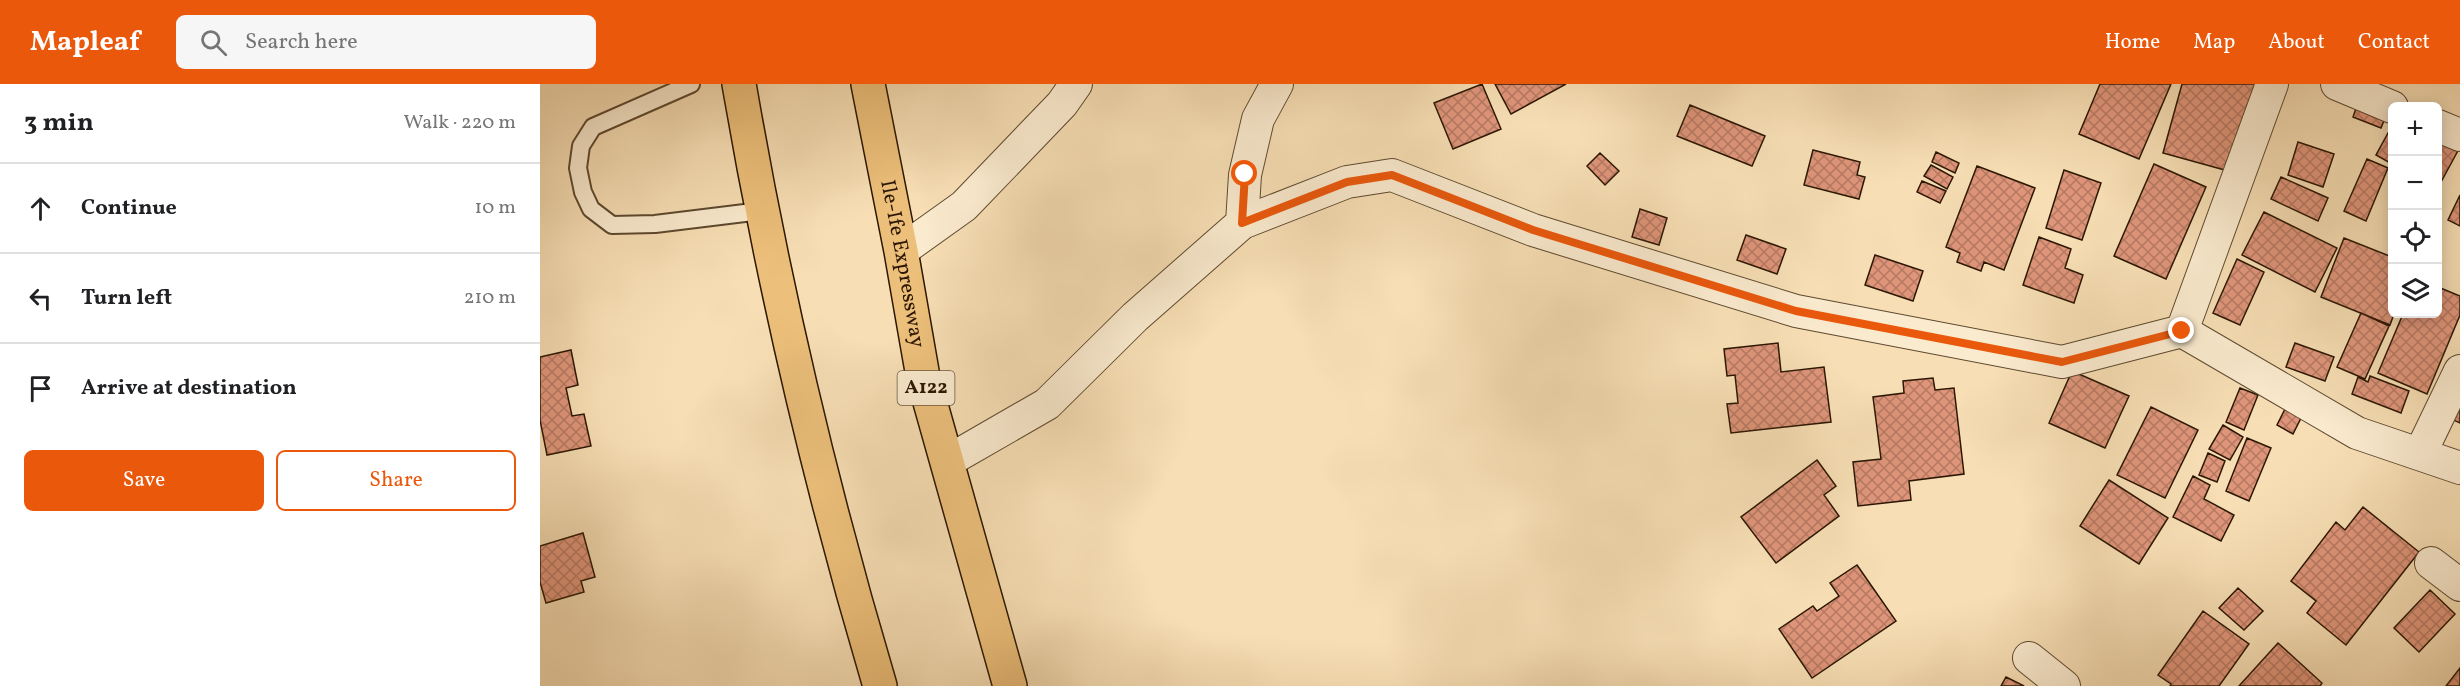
<!DOCTYPE html>
<meta charset="utf-8">
<style>
:root{--surface:#fff;--page:#f6f6f6;--text:#202124;--muted:#757577;--line:#e0e0e0;--accent:#ea580c}
body{margin:0;font-family:Vollkorn,serif;background:var(--page);color:var(--text)}
.controls{position:absolute;right:18px;top:18px;display:grid;overflow:hidden;border-radius:9px;box-shadow:0 3px 15px #0003}
.controls button{width:54px;height:54px;display:grid;place-items:center;padding:0;border:0;border-bottom:2px solid var(--line);background:var(--surface);color:var(--text);font:30px sans-serif}
.stop{position:absolute;width:18px;height:18px;margin:-14px;border:4px solid #ea580c;border-radius:50%;background:#fff}
.stop.end{background:#ea580c;border-color:#fff;box-shadow:0 2px 6px #0008}
.list{margin:0;padding:0;list-style:none}
h2{display:flex;justify-content:space-between;align-items:center;height:78px;margin:0;padding:0 24px;font-size:26px}
h2 small{font-size:20px;font-weight:400;color:var(--muted)}
.list li{display:grid;grid-template-columns:39px 1fr auto;gap:18px;align-items:center;box-sizing:border-box;height:90px;padding:0 24px;border-top:2px solid var(--line)}
.list b{display:block;font-size:22px;white-space:nowrap}
.list em{font-size:20px;font-style:normal;color:var(--muted)}
.actions{display:flex;gap:12px;padding:18px 24px}
.actions a{flex:1;padding:14px 0;border:2px solid var(--accent);border-radius:9px;text-align:center;font-size:21px;color:var(--accent)}
.actions .main{background:var(--accent);color:#fff}
.icon{flex:none;width:33px;height:33px;fill:none;stroke:currentColor;stroke-width:2;stroke-linecap:round;stroke-linejoin:round}
.map{position:relative;flex:none;width:1920px;height:602px;overflow:hidden}
header{display:flex;align-items:center;gap:36px;box-sizing:border-box;height:84px;padding:0 30px;background:var(--accent);color:#fff}
header strong{font-size:28px}
nav{display:flex;gap:33px;margin-inline-start:auto;font-size:21px}
.search{width:420px;height:54px;background:var(--page);display:flex;align-items:center;gap:15px;box-sizing:border-box;padding:0 21px;border-radius:9px;color:var(--muted);font-size:22px}
main{display:flex}
aside{flex:1;background:var(--surface)}
.map>svg:first-child{display:block}
</style>
<header>
<strong>Mapleaf</strong>
<div class="search"><svg class="icon" aria-label="search" viewBox="0 0 24 24"><circle cx="10" cy="10" r="6"/><path d="M15 15l6 6"/></svg>Search here</div>
<nav><a>Home</a><a>Map</a><a>About</a><a>Contact</a></nav>
</header>
<main>
<aside>
<h2>3 min<small>Walk · 220 m</small></h2>
<ul class="list">
<li><svg class="icon" aria-label="ahead" viewBox="0 0 24 24"><path d="M12 20V5M6 11l6-6 6 6"/></svg><div><b>Continue</b></div><em>10 m</em></li>
<li><svg class="icon" aria-label="left" viewBox="0 0 24 24"><path d="M17 20v-9H6M10 6l-5 5 5 5"/></svg><div><b>Turn left</b></div><em>210 m</em></li>
<li><svg class="icon" aria-label="arrive" viewBox="0 0 24 24"><path d="M6 21V4h12l-3 4 3 4H6"/></svg><div><b>Arrive at destination</b></div></li>
</ul>
<div class="actions"><a class="main">Save</a><a>Share</a></div>
</aside>
<div class="map">
<svg width="1920" height="602" viewBox="0 0 1920 602">
<defs>
<pattern id="building-cross-hatch" width="8" height="8" patternUnits="userSpaceOnUse" patternTransform="scale(1.5)"><rect width="8" height="8" fill="#df957a"/><path d="M0 0l8 8M0 8l8-8" fill="none" stroke="#b57962"/></pattern>
</defs>
<rect width="100%" height="100%" fill="#f7deb4"/>
<filter id="stains"><feTurbulence type="fractalNoise" baseFrequency=".00333" numOctaves="4"/><feColorMatrix values="0 0 0 0 .2 0 0 0 0 .09 0 0 0 0 .02 0 0 0 .5 -.17"/></filter>
<radialGradient id="worn" r=".72"><stop offset=".6" stop-color="#630" stop-opacity="0"/><stop offset="1" stop-color="#630" stop-opacity=".3"/></radialGradient>
<path fill="url(#building-cross-hatch)" stroke="#2b1703" stroke-width="1.5" d="M942 0 961 45 913 65 894 19Z
M955 0H1026L971 30Z
M1560 0H1631L1599 75 1539 50Z
M1642 0H1716L1692 88 1623 69Z
M1820 13 1849 24 1841 44 1813 33Z
M1150 21 1225 52 1212 82 1137 52Z
M1898 48 1920 63 1901 98 1898 96Z
M1848 49 1852 52V80L1836 71Z
M1758 58 1794 70 1783 103 1748 91Z
M1273 66 1320 78 1317 91 1325 93 1319 115 1264 101Z
M1396 68 1419 79 1415 89 1392 78Z
M1060 69 1079 87 1065 101 1047 82Z
M1827 75 1848 84 1826 137 1804 127Z
M1614 80 1666 103 1626 195 1574 172Z
M1391 81 1413 93 1407 105 1384 92Z
M1437 82 1495 104 1464 186 1444 178 1441 187 1417 178 1420 169 1406 163Z
M1524 86 1561 99 1542 156 1506 144Z
M1741 93 1788 114 1778 137 1731 115Z
M1382 97 1406 107 1400 119 1377 108Z
M1920 111V142L1908 136Z
M1100 125 1127 134 1119 161 1092 153Z
M1724 128 1797 164 1775 208 1702 171Z
M1206 151 1246 165 1237 190 1197 176Z
M1499 153 1531 165 1525 184 1543 191 1534 219 1483 201Z
M1804 154 1852 173V230H1854L1850 241 1781 213Z
M1335 171 1383 187 1373 217 1325 201Z
M1697 175 1724 188 1700 241 1673 229Z
M1898 203 1920 212V231L1887 310 1838 289 1863 230H1898Z
M1821 229 1849 242 1825 295 1797 283Z
M1238 259 1241 288 1284 283 1291 338 1191 349 1187 320 1198 319 1195 291 1187 292 1184 265Z
M1755 259 1794 273 1785 297 1746 283Z
M31 266 38 301 26 304 32 332 44 330 51 362 7 371 0 336V273Z
M1532 287 1589 312 1565 364 1509 339Z
M1830 292 1869 307 1861 329 1812 310 1818 293 1828 298Z
M1393 294 1395 306 1414 304 1424 390 1369 397 1371 416 1318 422 1313 378 1341 375 1333 313 1364 309 1363 297Z
M1920 303V339L1907 333Z
M1700 304 1718 311 1704 346 1686 338Z
M1611 323 1658 346 1625 414 1577 391Z
M1746 323 1762 332 1753 350 1737 341Z
M1683 341 1703 353 1690 376 1669 365Z
M1707 354 1731 364 1709 417 1686 407Z
M1668 369 1685 377 1677 398 1659 391Z
M1277 376 1296 402 1284 411 1299 432 1236 479 1201 433Z
M1653 392 1670 401 1664 415 1694 431 1681 457 1633 433Z
M1569 396 1628 434 1599 480 1540 442Z
M1823 423 1879 468 1806 561 1767 529 1776 517 1751 497 1796 438 1805 446Z
M43 449 55 493 41 497 44 508 6 519 0 498V462Z
M1317 481 1356 537 1272 594 1239 545 1273 522 1277 527 1299 512 1290 499Z
M1698 504 1723 527 1704 546 1679 524Z
M1890 506 1915 530 1879 568 1854 544Z
M1663 527 1709 560 1679 602H1630L1631 600 1618 591Z
M1738 559 1782 599 1780 602H1699Z
M1920 584V602H1906Z
M1466 593 1484 602H1461Z"/>
<g fill="none" stroke-linecap="round" stroke-linejoin="round">
<g stroke="#5e492f" stroke-width="20">
<path id="service" d="M151 0 53 43 41 62 38 84 43 108 51 125 72 141 115 140 221 127"/>
</g>
<g stroke="#5e492f" stroke-width="34">
<path id="minor" d="M1797 0 1852 23
M1898 42 1920 51
M702 139 807 98 852 91 993 146 1256 227 1522 278 1642 247 1817 349 1920 384
M361 167 424 122 522 20 536 0
M1642 247 1732 0
M1880 370 1920 287
M408 377 507 320 595 233 702 139 705 91 718 35 737 0
M1891 479 1920 501
M1489 574 1524 602"/>
</g>
<g stroke="#2b1703" stroke-width="36">
<g id="trunk">
<path d="M199 0C234 204 281 404 340 602"/>
<path id="s1" d="M328 0 361 167 383 293 470 602"/>
</g>
</g>
<use href="#service" stroke="#faeace" stroke-width="16"/>
<use href="#minor" stroke="#faeace" stroke-width="32"/>
<use href="#trunk" stroke="#ecbf7a" stroke-width="33"/>
</g>
<g fill="none" stroke-linecap="round" stroke-linejoin="round">
<path stroke="#ea580c" stroke-width="8" d="M705 90 702 139 807 98 852 91 993 146 1256 227 1522 278 1642 247"/>
</g>
<g text-anchor="middle" dominant-baseline="central" stroke-width="4.5" stroke-linejoin="round" paint-order="stroke">
<rect fill="#faeace" stroke="#695640" stroke-width="1.5" x="357.5" y="287" width="57" height="34" rx="4.5"/>
<g font-size="20" font-weight="bold" fill="#2b1703">
<text x="386" y="304">A122</text>
</g>
<g font-size="21" fill="#2b1703" stroke="#faeace">
<text stroke="none"><textPath href="#s1" startOffset="183">Ile-Ife Expressway</textPath></text>
</g>
</g>
<rect width="100%" height="100%" filter="url(#stains)"/>
<rect width="100%" height="100%" fill="url(#worn)"/>
</svg>
<div class="controls">
<button>+</button>
<button>−</button>
<button><svg class="icon" aria-label="locate" viewBox="0 0 24 24"><circle cx="12" cy="12" r="6"/><path d="M12 2v4M12 18v4M2 12h4M18 12h4"/></svg></button>
<button><svg class="icon" aria-label="layers" viewBox="0 0 24 24"><path d="M12 4l9 5-9 5-9-5zM3 14l9 5 9-5"/></svg></button>
</div>
<div class="stop" style="left:705px;top:90px"></div>
<div class="stop end" style="left:1642px;top:247px"></div>
</div>
</main>
